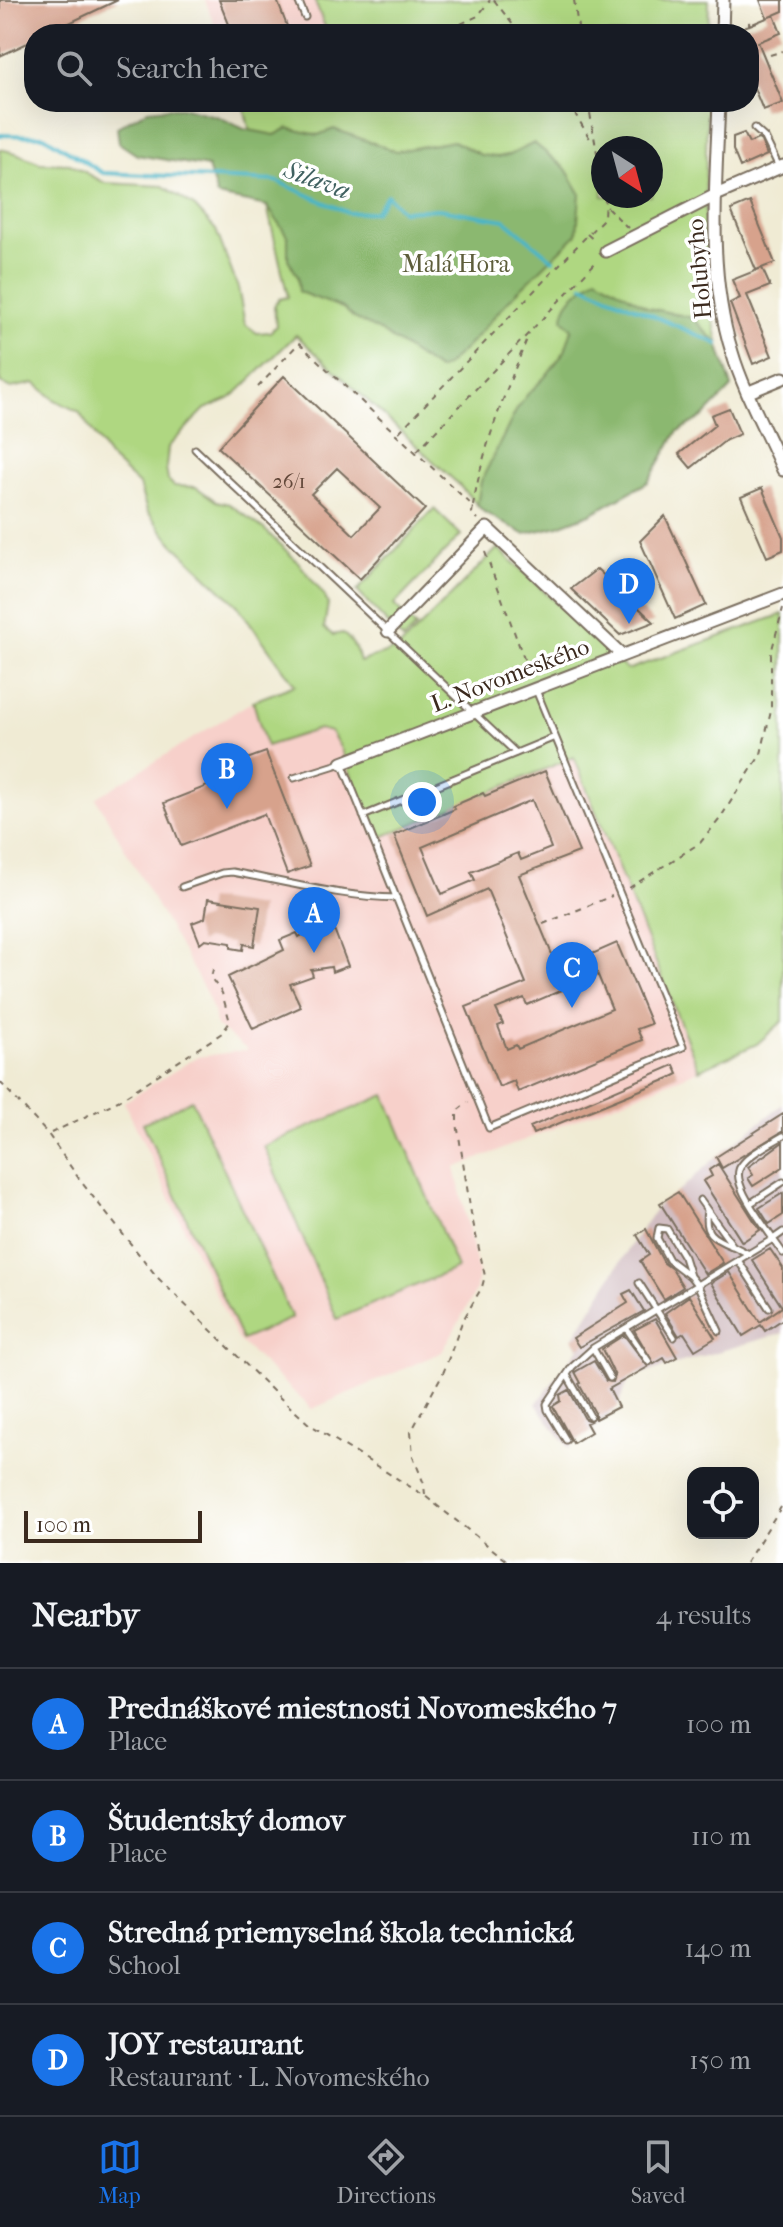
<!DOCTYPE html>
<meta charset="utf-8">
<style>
:root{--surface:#171b24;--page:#242831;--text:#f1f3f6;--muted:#9ea1a6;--line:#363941;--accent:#1a73e8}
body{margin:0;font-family:"IM FELL French Canon",serif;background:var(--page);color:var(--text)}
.controls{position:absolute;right:24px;bottom:24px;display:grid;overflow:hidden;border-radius:16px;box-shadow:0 8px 32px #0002}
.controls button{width:72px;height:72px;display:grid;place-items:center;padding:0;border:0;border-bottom:2px solid var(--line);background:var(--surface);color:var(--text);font:40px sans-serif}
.compass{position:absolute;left:591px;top:136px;width:72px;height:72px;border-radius:50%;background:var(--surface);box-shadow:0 8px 32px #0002;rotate:144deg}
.scale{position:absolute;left:24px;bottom:20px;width:178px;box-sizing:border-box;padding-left:8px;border:4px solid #3b2a1e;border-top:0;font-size:22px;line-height:28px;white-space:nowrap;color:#3b2a1e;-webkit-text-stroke:6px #fff;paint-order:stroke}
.you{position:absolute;left:422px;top:802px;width:28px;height:28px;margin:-20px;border:6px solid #fff;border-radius:50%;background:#1a73e8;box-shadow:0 0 0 12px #1a73e833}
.badge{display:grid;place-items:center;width:52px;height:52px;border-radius:50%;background:var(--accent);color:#fff;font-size:26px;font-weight:700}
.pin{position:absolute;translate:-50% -66px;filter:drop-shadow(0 2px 4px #0008)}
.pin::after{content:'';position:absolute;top:42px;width:28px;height:24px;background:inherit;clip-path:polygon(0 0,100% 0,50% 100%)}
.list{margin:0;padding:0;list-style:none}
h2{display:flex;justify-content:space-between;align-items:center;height:104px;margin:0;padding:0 32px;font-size:34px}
h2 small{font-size:26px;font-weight:400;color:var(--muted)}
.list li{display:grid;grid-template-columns:52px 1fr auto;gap:24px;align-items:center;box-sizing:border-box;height:112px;padding:0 32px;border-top:2px solid var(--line)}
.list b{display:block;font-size:30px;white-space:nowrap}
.list p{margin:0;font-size:26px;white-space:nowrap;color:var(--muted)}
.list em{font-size:26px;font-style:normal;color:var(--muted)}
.icon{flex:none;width:44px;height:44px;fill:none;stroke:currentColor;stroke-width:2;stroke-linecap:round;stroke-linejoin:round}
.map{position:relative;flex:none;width:783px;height:1563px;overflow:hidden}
.search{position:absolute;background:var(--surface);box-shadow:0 8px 32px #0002;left:24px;right:24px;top:24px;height:88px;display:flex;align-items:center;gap:20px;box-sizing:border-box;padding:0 28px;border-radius:32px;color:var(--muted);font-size:30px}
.sheet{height:552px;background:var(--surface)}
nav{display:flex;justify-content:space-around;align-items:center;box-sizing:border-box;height:112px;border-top:2px solid var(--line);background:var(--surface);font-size:22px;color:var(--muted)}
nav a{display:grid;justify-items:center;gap:4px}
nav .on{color:var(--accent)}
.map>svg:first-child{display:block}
</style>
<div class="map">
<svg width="783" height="1563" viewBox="0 0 783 1563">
<rect width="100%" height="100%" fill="#fff"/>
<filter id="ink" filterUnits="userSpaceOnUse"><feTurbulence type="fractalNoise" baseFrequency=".0125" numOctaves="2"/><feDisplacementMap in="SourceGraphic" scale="16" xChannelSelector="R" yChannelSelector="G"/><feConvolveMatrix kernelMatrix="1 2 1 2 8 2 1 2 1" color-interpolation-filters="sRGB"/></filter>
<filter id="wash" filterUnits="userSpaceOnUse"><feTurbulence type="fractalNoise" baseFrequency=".006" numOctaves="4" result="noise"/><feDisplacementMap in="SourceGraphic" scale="32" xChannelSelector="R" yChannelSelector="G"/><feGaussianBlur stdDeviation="1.8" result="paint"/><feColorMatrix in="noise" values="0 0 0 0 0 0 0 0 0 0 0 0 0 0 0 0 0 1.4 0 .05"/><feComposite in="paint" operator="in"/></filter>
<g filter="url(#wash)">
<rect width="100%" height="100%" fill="#f0ebd4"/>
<path fill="#f7d0ca" d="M205 0H483L424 34H218Z
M620 678 783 1021 757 1044 699 1070 455 1168 478 1271 476 1291 442 1352 312 1409 237 1339 124 1102 197 1057 248 1050 216 1026 214 1012 205 991 96 798 253 701 266 746 319 729 331 732 352 774Z"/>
<path fill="#d2bec2" d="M783 1104V1333L630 1377 618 1407 591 1432 573 1443 569 1449 536 1404 579 1348 573 1338 637 1235 660 1203 678 1192 716 1157Z"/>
<path fill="#afd781" stroke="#758050" stroke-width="2" fill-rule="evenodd" d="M314 0H709L708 34H328Z
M243 102H707C706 196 697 298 732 387L704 416 677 432 648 482 590 514 558 526 524 534 484 512 457 483 296 335 240 390 229 399 205 409 168 447 166 468 168 480 174 486 196 487 216 501 229 504 264 529 298 562 324 595 328 604 324 628 333 635 342 633C351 639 358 651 360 662L399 648 498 548 627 670 783 614V1021L757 1044 699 1070 574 757 377 839 340 747 331 732 319 729 266 746 253 701 295 685 237 605 173 544 147 511 139 485 109 457 79 412 55 400 35 383 11 388 0 383V149L16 153 40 163 70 164 105 183 163 186 195 207 216 230 238 288 245 324 257 333 270 332 276 326 274 306 279 299 288 297ZM603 148H651V196H603Z
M434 509 461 535 394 605 416 627 403 640 357 591Z
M385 1095 457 1268 337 1319 264 1146Z
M192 1100 292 1318 242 1340 143 1123Z"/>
<path fill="#8bb86f" stroke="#637146" stroke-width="2" d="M168 108H185L219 117 244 129 275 135 288 128 318 135 334 129 396 151 453 141 481 155 498 157 512 154 534 143 566 169 580 193 577 234 508 301 467 347 447 365 438 370 380 331 354 318 343 308 299 292 298 277 288 259V237L267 206 217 196 208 167 137 155 119 143 117 127 148 110Z
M597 277 649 308 693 318 718 344 732 387 704 416 677 432 648 482 590 514 558 526 524 534 484 512 477 505 481 481 516 411 527 395 545 377 565 351 572 329 563 319C564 298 581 290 597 277Z"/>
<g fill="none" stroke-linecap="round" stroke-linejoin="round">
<path stroke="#4ab5c7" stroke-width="4" d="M0 135 44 136 103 173 276 181 349 213 375 212 387 195 402 211 439 209 505 220 553 260
M583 285 718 344"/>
</g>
<g id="blocks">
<path fill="#d7a28c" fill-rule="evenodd" d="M0 0H118L46 34H34V40L0 56Z
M219 0H277L290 34H233Z
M760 0H783V11L767 18Z
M774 15 781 33 758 42 783 103 763 110 749 76V34H746L744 27 749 25V22L750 25Z
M744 133 749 143 758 139 761 141 767 155 740 167 733 150V137Z
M750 202 775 263 756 270 731 210Z
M762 268 770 286 747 295 772 356 753 364 730 303 740 298 732 280Z
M284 376 425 509 360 579 218 447ZM337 468 380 508 354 535 311 494Z
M729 408 740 434 726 440 691 468 679 454 715 425 711 415Z
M762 488 783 537V550L767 557 741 497Z
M665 516 706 605 675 619 640 541Z
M597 569 654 622 620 635 571 589Z
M266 752 310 866 287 874 264 814 181 846 164 803 248 770 244 760Z
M545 771 579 852 519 875 558 969 617 943 651 1024 637 1029 642 1040 518 1092 514 1081 499 1087 466 1007 526 983 487 889 427 916 394 835 455 809 453 806 483 793 485 796ZM532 800 551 848 521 860 518 853 471 872 475 880 442 894 422 847ZM595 968 612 1009 518 1049 516 1045 507 1049 498 1026 503 1024 496 1009 524 998 527 1005 574 985 571 978Z
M208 899 260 907 254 946 244 944 243 950 231 948V943L205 939 200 943 192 923 205 918Z
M329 916 348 966 332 972 331 967 311 970 313 976 290 984 301 1007 253 1029 228 977 284 950 280 940 297 933 299 937 315 927 313 922Z
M674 1065 678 1074 670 1078 533 1134 530 1127Z
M783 1114V1131L722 1168 716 1157Z
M783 1142V1167L753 1186 748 1178 753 1175 748 1167Z
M718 1164 760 1230 742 1242 703 1181 712 1176 709 1170Z
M678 1192 723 1263 705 1274 660 1203Z
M783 1193V1215L769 1224 759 1208Z
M646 1229 664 1263 672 1269 683 1287 664 1299 640 1261 649 1255 637 1235Z
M770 1249 783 1268V1319L765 1331 761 1325 743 1336 711 1283 729 1272 760 1322 782 1307 752 1260Z
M631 1290 644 1311 579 1347 573 1338 628 1303 623 1294Z
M689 1296 715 1338 695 1350 684 1333 679 1336 665 1313Z
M655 1319 677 1357 667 1363 664 1358 654 1364 634 1330Z
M624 1335 648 1367 609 1389 618 1407 595 1419V1413L579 1384 581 1383 575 1372 594 1361 606 1381 613 1382 615 1376 602 1349Z
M569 1390 585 1419 590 1421 586 1423 591 1432 573 1443 553 1406 561 1401 560 1395Z"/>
</g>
</g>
<g filter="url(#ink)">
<use href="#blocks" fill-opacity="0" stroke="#7a6e5e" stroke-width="2"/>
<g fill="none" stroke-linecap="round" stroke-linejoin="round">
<g stroke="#7a6e5e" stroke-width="9">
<path id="service" d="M298 0 305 17
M754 128 765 138 779 167
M195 449 516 753
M294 778 342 763 489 1128 683 1047 536 690
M363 816 555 737
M182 887 222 873 232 872C287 882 341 897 397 898
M700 1200 733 1246 747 1253
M751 1203 783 1182
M707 1211C703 1233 712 1238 732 1246
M783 1232 773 1239 783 1253
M738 1260 769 1308
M690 1276 669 1260 657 1238 659 1228 667 1229 684 1257 690 1276 698 1286 719 1331
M639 1283 674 1337
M626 1328 649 1362
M593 1348 610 1378
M567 1375 590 1416
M566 1440 548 1410 547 1404 572 1367 593 1348 773 1239C763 1223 729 1182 741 1166 750 1153 770 1144 783 1136"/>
</g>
<g stroke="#7a6e5e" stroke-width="15">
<path id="minor" d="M722 34 723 0
M719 102C716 184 707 273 732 352 743 390 767 433 783 470
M606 251 716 195 783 166
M749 392 783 378
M388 631 487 528 622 655
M342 763 783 594"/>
</g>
<path stroke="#7a6e5e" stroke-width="2" stroke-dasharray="6 6" stroke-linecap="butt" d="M494 0 520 34
M574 0 579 34
M439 34 478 16 490 0
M770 55 783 51
M568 102 592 142
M588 102 603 187
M607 207 628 228
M587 234 596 242
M258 387 299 343 473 506 472 513 478 519
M399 432 604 218 605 196
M417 451 597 261
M473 506C483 445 506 391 529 334
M485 552 531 678
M629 888 700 843 719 820 761 754 771 711V653L783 608
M543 924 612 896
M0 1082 48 1134 82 1183 158 1278 278 1396 309 1424 425 1496 510 1563
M51 1133 118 1101 222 1033 230 1022 222 993 211 978 214 965
M425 1495 424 1484 413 1456 411 1432 444 1371 462 1322 482 1287 485 1276 471 1213 457 1123V1111L468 1102
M746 1563 783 1504"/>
<use href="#service" stroke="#fff" stroke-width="5"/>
<use href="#minor" stroke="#fff" stroke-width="11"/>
</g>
</g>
<g text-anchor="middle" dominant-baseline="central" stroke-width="7" stroke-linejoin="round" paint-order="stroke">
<g font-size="20" fill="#62483a">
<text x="289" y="481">26/1</text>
</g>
<g font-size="24" fill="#5e5e3c" stroke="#fff">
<text x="456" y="264">Malá Hora</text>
</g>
<g font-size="24" fill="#3b2a1e" stroke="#fff">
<text transform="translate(699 269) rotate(-95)">Holubyho</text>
<text transform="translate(510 675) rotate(-21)">L. Novomeského</text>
</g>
<g font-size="26" font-style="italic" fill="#416262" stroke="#fff">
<text transform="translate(317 180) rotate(20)">Silava</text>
</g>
</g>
</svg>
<div class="controls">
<button><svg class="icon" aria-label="locate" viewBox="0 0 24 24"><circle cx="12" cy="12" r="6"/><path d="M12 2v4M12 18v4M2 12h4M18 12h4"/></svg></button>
</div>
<svg class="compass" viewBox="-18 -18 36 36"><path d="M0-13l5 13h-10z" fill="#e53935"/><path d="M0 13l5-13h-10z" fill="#9ea1a6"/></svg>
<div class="scale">100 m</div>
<div class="you"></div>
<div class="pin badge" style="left:314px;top:953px">A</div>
<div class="pin badge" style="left:227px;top:809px">B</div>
<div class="pin badge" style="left:572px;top:1008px">C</div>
<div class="pin badge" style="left:629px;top:624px">D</div>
<div class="search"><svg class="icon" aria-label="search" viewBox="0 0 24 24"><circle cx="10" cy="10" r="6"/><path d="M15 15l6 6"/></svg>Search here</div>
</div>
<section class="sheet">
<h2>Nearby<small>4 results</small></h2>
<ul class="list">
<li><span class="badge">A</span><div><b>Prednáškové miestnosti Novomeského 7</b><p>Place</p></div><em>100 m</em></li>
<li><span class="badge">B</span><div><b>Študentský domov</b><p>Place</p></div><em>110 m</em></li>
<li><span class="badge">C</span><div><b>Stredná priemyselná škola technická</b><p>School</p></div><em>140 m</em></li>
<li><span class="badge">D</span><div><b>JOY restaurant</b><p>Restaurant · L. Novomeského</p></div><em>150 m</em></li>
</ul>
</section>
<nav>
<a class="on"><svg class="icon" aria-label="map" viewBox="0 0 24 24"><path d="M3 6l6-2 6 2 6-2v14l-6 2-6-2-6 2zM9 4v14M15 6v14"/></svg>Map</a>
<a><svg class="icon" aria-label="directions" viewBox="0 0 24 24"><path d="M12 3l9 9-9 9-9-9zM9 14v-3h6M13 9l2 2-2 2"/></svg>Directions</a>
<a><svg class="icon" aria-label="saved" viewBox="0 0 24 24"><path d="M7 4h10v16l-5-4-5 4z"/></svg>Saved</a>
</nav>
